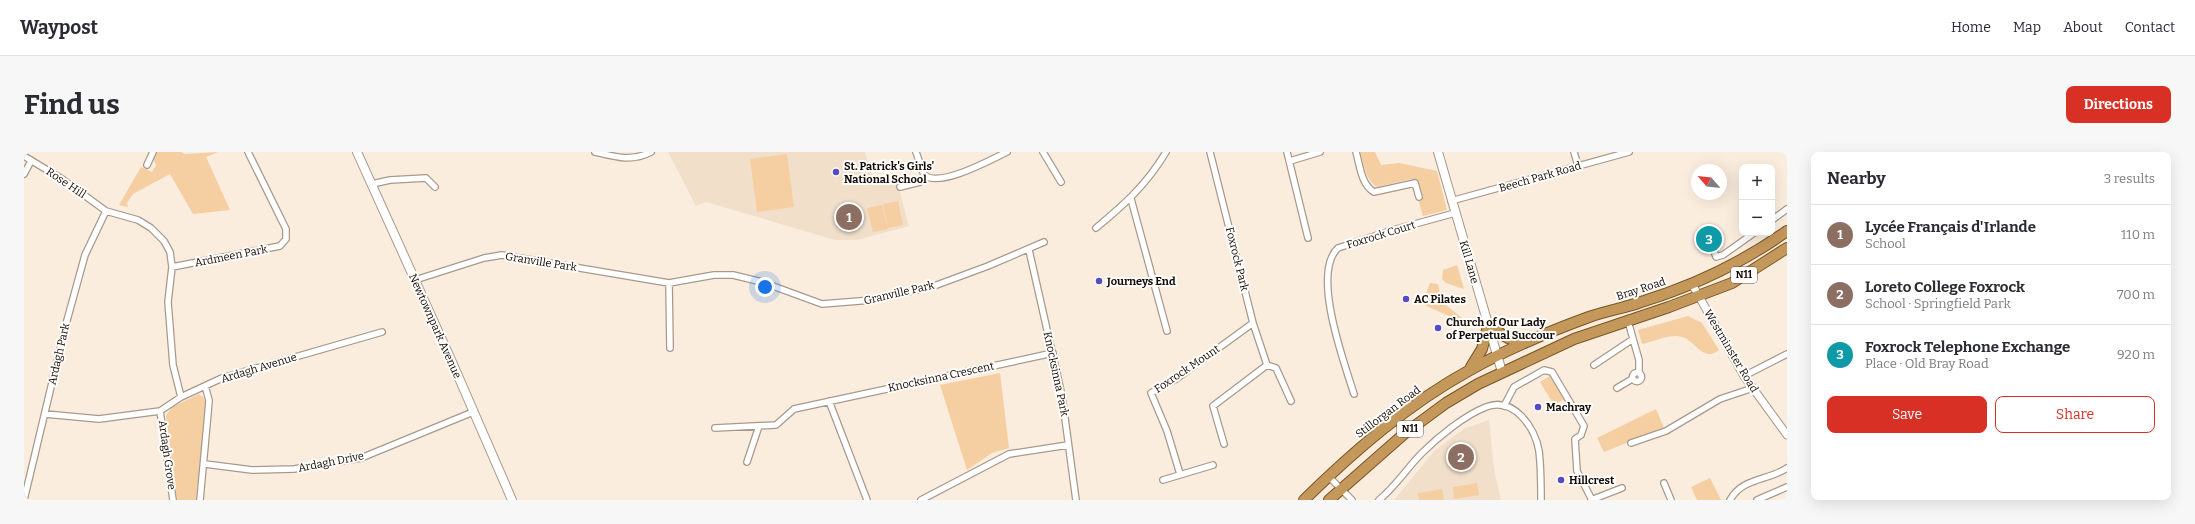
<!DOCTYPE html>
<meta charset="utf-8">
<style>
:root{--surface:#fff;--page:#f7f7f7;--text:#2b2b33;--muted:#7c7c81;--line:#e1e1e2;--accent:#d93025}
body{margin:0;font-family:Bitter,serif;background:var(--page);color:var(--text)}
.controls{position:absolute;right:12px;top:12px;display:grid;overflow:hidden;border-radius:8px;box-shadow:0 4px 16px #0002}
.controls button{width:36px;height:36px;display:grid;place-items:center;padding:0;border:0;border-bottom:1px solid var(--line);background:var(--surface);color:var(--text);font:20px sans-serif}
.compass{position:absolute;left:1667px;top:12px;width:36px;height:36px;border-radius:50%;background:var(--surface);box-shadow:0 4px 16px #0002;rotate:298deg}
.you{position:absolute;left:741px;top:135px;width:14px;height:14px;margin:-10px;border:3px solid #fff;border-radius:50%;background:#1a73e8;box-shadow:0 0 0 6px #1a73e833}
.badge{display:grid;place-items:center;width:26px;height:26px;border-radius:50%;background:var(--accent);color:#fff;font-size:13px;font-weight:700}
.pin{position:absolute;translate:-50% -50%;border:2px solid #fff;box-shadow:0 1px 4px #0006}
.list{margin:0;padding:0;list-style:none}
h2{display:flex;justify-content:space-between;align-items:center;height:52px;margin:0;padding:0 16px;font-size:17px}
h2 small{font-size:13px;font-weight:400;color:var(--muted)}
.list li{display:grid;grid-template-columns:26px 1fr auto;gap:12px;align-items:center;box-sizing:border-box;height:60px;padding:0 16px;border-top:1px solid var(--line)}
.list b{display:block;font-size:15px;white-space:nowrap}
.list p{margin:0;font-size:13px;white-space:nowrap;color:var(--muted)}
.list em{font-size:13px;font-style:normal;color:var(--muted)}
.actions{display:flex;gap:8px;padding:12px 16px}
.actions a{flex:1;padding:9px 0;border:1px solid var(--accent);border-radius:8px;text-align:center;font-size:14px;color:var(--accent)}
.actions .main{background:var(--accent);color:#fff}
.map{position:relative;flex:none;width:1763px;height:348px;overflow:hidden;border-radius:8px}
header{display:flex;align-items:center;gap:24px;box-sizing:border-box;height:56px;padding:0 20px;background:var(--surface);border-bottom:1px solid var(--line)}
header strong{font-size:19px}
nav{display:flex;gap:22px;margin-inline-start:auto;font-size:14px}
.intro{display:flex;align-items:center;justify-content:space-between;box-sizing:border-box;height:96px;padding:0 24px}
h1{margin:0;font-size:28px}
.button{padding:10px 18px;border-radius:8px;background:var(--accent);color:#fff;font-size:14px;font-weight:700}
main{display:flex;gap:24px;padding:0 24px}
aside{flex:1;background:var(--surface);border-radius:8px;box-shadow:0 4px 16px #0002}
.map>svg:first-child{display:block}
</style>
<header>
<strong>Waypost</strong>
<nav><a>Home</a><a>Map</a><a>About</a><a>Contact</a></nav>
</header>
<div class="intro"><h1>Find us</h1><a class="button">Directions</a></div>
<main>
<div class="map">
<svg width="1763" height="348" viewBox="0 0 1763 348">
<rect width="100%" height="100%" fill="#fbedde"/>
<path fill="#f1dfca" d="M644 0H841L851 33 873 29 885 74 833 88H811L682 50 672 54Z
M1465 268 1470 317 1477 348H1370L1410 299 1441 276Z"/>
<path fill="#f5cea1" d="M133 0H157L161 2 194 0 182 5 206 58 169 62 146 22 109 42 103 51 104 55 95 53 117 15 128 20 132 13 129 7Z
M1336 0H1351L1357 13 1375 11 1413 19 1423 58 1399 64 1388 27 1353 35C1341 27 1340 13 1336 0Z
M763 2 770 55 733 60 726 7Z
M874 49 879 73 864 76 859 52Z
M858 53 864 77 849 80 843 56Z
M1433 113 1434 116 1440 137 1422 131 1418 127 1419 118Z
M1406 131 1414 132 1417 149 1438 166 1436 169 1398 152Z
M1664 164 1678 171 1695 198C1679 211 1672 189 1658 185 1647 181 1629 190 1618 192L1614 178Z
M976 221 985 296 968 301 943 318 916 233Z
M1526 224 1541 247 1530 253 1516 230Z
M175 242 180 246 182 253 172 348H153L142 264 148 255Z
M1632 257 1640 276 1580 300 1573 286Z
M1686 326 1697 348H1673L1667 335Z
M1453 331 1455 343 1430 347 1429 335Z
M1418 337 1420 348H1395L1394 341Z"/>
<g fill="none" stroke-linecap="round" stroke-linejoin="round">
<g stroke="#a79a8c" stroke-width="8">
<path id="minor" d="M571 0C591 5 608 10 627 0
M892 0 900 23C916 36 966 8 983 0
M1019 0 1037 30
M1186 0 1229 171 1243 213 1252 216 1267 249
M1263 0 1284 86
M1332 0C1336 14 1337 32 1350 40L1391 31 1395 45
M1550 0 1554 14
M0 4 38 27 82 59 114 68 127 76 140 89 146 100 148 115 144 150 149 213 157 245
M1266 9 1296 0
M123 13 129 0
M0 22 7 9
M348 32 366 28 402 26 411 35
M876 35 896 30 902 24
M1107 47 1143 179
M1427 49 1605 0
M1748 68 1763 57
M1072 76C1101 52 1123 32 1142 0
M1005 98 1038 244 1052 348
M1690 99 1692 105 1699 103 1730 81
M148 115 256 94 262 87V77L224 0
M391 128 460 106 478 103 645 131 690 123H709L738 130 798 152 848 148 910 134 964 114 1020 90
M645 131 646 196
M1604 169 1615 208V221
M1570 213 1609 187
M1608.5 225a4.5 4.5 0 1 1 9 0a4.5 4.5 0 1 1-9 0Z
M1720 224 1763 202
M1593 236 1608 227
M1330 242C1320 210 1287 121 1314 96L1369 78 1431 61
M805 249 843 348
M1480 254 1490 235 1520 218 1528 220 1560 274 1557 283 1551 287 1553 319 1568 348
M136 259 149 348
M21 262 75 267 136 259 157 245 198 226 358 180
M691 276 752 273 770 257 1029 201
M1607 291 1642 279 1696 247 1729 236
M1200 292 1189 254 1243 213
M723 310 735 274
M181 312 228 318 270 317 337 306 449 260
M1156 322 1143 279 1127 241 1152 227 1229 171
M1304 324 1328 348
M1139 328 1189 313
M1640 331 1647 348
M0 348 42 172 61 103 82 59
M176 348 184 261 185 248 181 234
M897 348 985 302 1044 293
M1355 348C1371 335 1383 316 1398 301 1414 285 1441 263 1462 255 1490 244 1511 276 1515 299 1517 315 1517 332 1517 348
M1567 348 1598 336
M1706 348C1719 325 1744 329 1763 316
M1733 348 1763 335"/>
</g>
<g stroke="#a79a8c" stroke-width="9">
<path id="tertiary" d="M1668 132 1720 224 1763 283"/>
</g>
<g stroke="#a79a8c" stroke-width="10">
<path id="secondary" d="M333 0 428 210 488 348
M1414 0 1478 220"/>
</g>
<g stroke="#7b5523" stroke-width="12">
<path id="trunk" d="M1447 215 1458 197 1464 174 1484 186 1500 191
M1280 348C1330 299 1384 252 1446 218 1483 197 1524 180 1565 165 1582 159 1600 156 1617 150 1669 134 1718 111 1763 79
M1305 348 1380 282 1422 251 1454 232 1550 187 1645 155 1708 131 1763 96"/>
</g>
<use href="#minor" stroke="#fff" stroke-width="5.5"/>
<use href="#tertiary" stroke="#fff" stroke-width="7"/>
<use href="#secondary" stroke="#fff" stroke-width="8"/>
<use href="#trunk" stroke="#c4975b" stroke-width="10"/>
</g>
<g fill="#544cc3" stroke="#fffcf9" stroke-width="1.5">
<circle cx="812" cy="20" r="4"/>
<circle cx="1075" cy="129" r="4"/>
<circle cx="1382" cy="147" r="4"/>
<circle cx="1414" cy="176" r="4"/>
<circle cx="1514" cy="255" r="4"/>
<circle cx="1537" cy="328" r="4"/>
</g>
<g text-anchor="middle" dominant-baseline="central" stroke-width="4" stroke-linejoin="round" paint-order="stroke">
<g fill="#fffcf9" stroke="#585450" stroke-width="1">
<rect x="1707" y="115" width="26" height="16" rx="3"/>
<rect x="1373" y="269" width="26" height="16" rx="3"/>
</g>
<g font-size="10" font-weight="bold" fill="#100c07">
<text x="1720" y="123">N11</text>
<text x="1386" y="277">N11</text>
</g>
<g font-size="11" font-weight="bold" fill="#100c07" stroke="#fffcf9" text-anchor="start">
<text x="820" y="14">St. Patrick's Girls'<tspan x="820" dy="13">National School</tspan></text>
<text x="1083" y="129">Journeys End</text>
<text x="1390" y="147">AC Pilates</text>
<text x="1422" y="170">Church of Our Lady<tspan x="1422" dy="13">of Perpetual Succour</tspan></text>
<text x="1522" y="255">Machray</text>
<text x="1545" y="328">Hillcrest</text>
</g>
<g font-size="11" fill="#100c07" stroke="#fffcf9">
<text transform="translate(1516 25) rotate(-16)">Beech Park Road</text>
<text transform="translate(42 31) rotate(34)">Rose Hill</text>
<text transform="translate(1357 83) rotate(-17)">Foxrock Court</text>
<text transform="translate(207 104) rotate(-11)">Ardmeen Park</text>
<text transform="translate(1213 107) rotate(76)">Foxrock Park</text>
<text transform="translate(517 110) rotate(9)">Granville Park</text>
<text transform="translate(1445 110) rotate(74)">Kill Lane</text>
<text transform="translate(1617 137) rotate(-18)">Bray Road</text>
<text transform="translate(875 141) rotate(-13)">Granville Park</text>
<text transform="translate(411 174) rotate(66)">Newtownpark Avenue</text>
<text transform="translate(1707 199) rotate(59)">Westminster Road</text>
<text transform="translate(35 202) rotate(-77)">Ardagh Park</text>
<text transform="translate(235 216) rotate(-17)">Ardagh Avenue</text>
<text transform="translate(1163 217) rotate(-34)">Foxrock Mount</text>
<text transform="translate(1032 222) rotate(78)">Knocksinna Park</text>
<text transform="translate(917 225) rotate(-12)">Knocksinna Crescent</text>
<text transform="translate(1364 260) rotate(-37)">Stillorgan Road</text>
<text transform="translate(143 303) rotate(82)">Ardagh Grove</text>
<text transform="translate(307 310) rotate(-11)">Ardagh Drive</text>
</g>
</g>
</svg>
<div class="controls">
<button>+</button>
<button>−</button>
</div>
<svg class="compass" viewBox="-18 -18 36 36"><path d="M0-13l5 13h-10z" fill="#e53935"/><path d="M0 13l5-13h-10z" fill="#7c7c81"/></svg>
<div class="you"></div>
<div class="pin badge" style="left:825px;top:65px;background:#8d6e63">1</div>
<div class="pin badge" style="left:1437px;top:305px;background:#8d6e63">2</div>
<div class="pin badge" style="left:1685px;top:87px;background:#0f9aa8">3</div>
</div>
<aside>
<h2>Nearby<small>3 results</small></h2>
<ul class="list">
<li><span class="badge" style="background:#8d6e63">1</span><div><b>Lycée Français d'Irlande</b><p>School</p></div><em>110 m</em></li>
<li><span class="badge" style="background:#8d6e63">2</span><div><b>Loreto College Foxrock</b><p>School · Springfield Park</p></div><em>700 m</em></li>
<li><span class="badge" style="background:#0f9aa8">3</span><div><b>Foxrock Telephone Exchange</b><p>Place · Old Bray Road</p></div><em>920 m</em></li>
</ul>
<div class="actions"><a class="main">Save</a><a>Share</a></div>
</aside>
</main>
